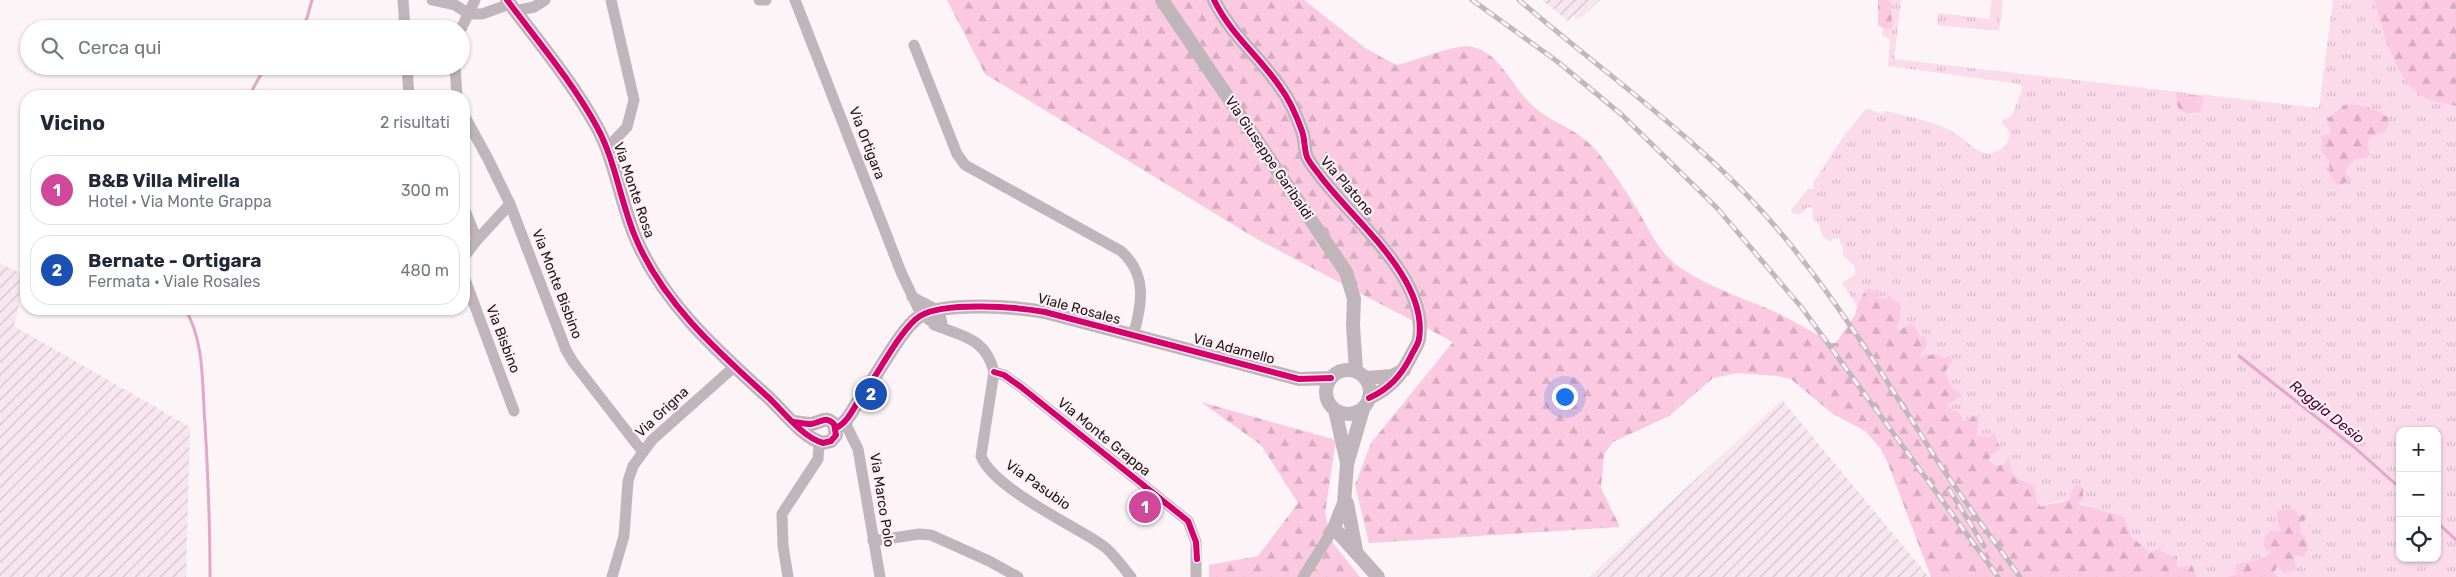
<!DOCTYPE html>
<html lang="it">
<meta charset="utf-8">
<style>
:root{--surface:#fff;--page:#f2f2f3;--text:#1f2937;--muted:#747a83;--line:#e0e1e3;--accent:#6a6467}
body{margin:0;font-family:Rubik,sans-serif;background:var(--page);color:var(--text)}
.controls{position:absolute;right:15px;bottom:15px;display:grid;overflow:hidden;border-radius:10px;box-shadow:0 1px 4px #0004}
.controls button{width:45px;height:45px;display:grid;place-items:center;padding:0;border:0;border-bottom:1px solid var(--line);background:var(--surface);color:var(--text);font:25px sans-serif}
.you{position:absolute;left:1564px;top:396px;width:18px;height:18px;margin:-12px;border:4px solid #fff;border-radius:50%;background:#1a73e8;box-shadow:0 0 0 8px #1a73e833}
.badge{display:grid;place-items:center;width:32px;height:32px;border-radius:50%;background:var(--accent);color:#fff;font-size:16px;font-weight:700}
.pin{position:absolute;translate:-50% -50%;border:2px solid #fff;box-shadow:0 1px 5px #0006}
.list{margin:0;padding:0;list-style:none}
h2{display:flex;justify-content:space-between;align-items:center;height:65px;margin:0;padding:0 20px;font-size:21px}
h2 small{font-size:16px;font-weight:400;color:var(--muted)}
.list li{display:grid;grid-template-columns:32px 1fr auto;gap:15px;align-items:center;box-sizing:border-box;height:70px;margin:0 10px 10px;padding:0 10px;border:1px solid var(--line);border-radius:20px}
.list b{display:block;font-size:19px;white-space:nowrap}
.list p{margin:0;font-size:16px;white-space:nowrap;color:var(--muted)}
.list em{font-size:16px;font-style:normal;color:var(--muted)}
.icon{flex:none;width:28px;height:28px;fill:none;stroke:currentColor;stroke-width:2;stroke-linecap:round;stroke-linejoin:round}
.map{position:relative;flex:none;width:2456px;height:577px;overflow:hidden}
.search{position:absolute;background:var(--surface);box-shadow:0 1px 4px #0004;left:20px;top:20px;width:450px;height:55px;display:flex;align-items:center;gap:12px;box-sizing:border-box;padding:0 18px;border-radius:28px;color:var(--muted);font-size:19px}
.panel{position:absolute;background:var(--surface);box-shadow:0 1px 4px #0004;left:20px;top:90px;width:450px;height:225px;border-radius:20px}
.map>svg:first-child{display:block}
</style>
<div class="map">
<svg width="2456" height="577" viewBox="0 0 2456 577">
<defs>
<pattern id="industrial-furrows" width="10" height="10" patternUnits="userSpaceOnUse" patternTransform="scale(1.25)"><rect width="10" height="10" fill="#f7e6ed"/><path d="M-1 1l2-2M0 10L10 0M9 11l2-2" fill="none" stroke="#d3c5cb"/></pattern>
<pattern id="grass-tufts" width="24" height="20" patternUnits="userSpaceOnUse" patternTransform="scale(1.25)"><rect width="24" height="20" fill="#fbdae9"/><path d="M3 7l-1-3M5 7V3M7 7l1-3M15 17l-1-3M17 17v-4M19 17l1-3" fill="none" stroke="#d7bac7"/></pattern>
<pattern id="forest-firs" width="22" height="20" patternUnits="userSpaceOnUse" patternTransform="scale(1.25)"><rect width="22" height="20" fill="#fbc9e0"/><path d="M5 1l3.5 6h-7zM16 11l3.5 6h-7z" fill="#d7acc0"/></pattern>
</defs>
<rect width="100%" height="100%" fill="#fcf4f7"/>
<path fill="url(#industrial-furrows)" d="M1542 0H1600L1578 20 1573 15 1568 21Z
M0 263 26 276 14 326 190 427 186 577H0Z
M1782 400 1929 577H1589Z"/>
<path fill="url(#grass-tufts)" fill-rule="evenodd" d="M1888 0H1901L1894 59 2319 108 2333 0H2374L2384 34 2423 97 2456 106V577H2279L2273 573 2278 566 2297 568 2294 559 2306 538 2301 533 2300 521 2305 514C2284 517 2277 544 2265 558L2235 564 2238 574 2226 577H2197L2192 565 2177 567 2171 556 2158 549 2150 553 2132 537 2124 517 2100 512 2070 499 2048 503 2040 507 2037 502 2035 486C2017 477 2011 480 2008 458L2004 464 1996 466 1989 461V438H1976L1970 420 1963 421 1962 415 1946 405 1951 400V387L1945 372 1950 363 1951 355 1945 358 1936 354 1919 356 1920 338 1914 325 1910 324 1900 330 1895 328 1900 320 1898 310 1885 299 1877 297 1880 291 1876 289 1872 292 1866 290 1857 306 1842 283 1855 275V267L1843 255V245L1840 244V238L1832 239 1831 242 1823 237 1819 224 1813 220 1812 208 1808 207 1799 215 1792 213 1791 210 1808 189H1814L1813 183 1843 137 1865 110 1869 109 1882 114 1886 111C1906 116 1927 120 1945 128 1959 133 1971 149 1984 153 2001 157 2020 135 2002 124L2004 120 2012 116 2022 89 2021 84 1888 66 1890 39 1882 36 1883 28H1891V3ZM2331 134 2371 136 2368 142 2370 154 2366 158 2356 159 2345 170 2330 174ZM2400 431H2437V558H2400Z
M1992 0H2003L1999 31 1937 25 1938 13 1989 19Z"/>
<path fill="url(#forest-firs)" d="M947 0H1304L1365 48 1396 65C1414 62 1458 42 1473 47 1499 53 1511 84 1529 102 1547 122 1575 127 1593 147 1610 166 1624 188 1637 209 1648 227 1657 249 1673 262 1696 282 1740 297 1768 309 1790 318 1811 331 1832 343H1836L1855 315 1857 306 1866 289H1871L1872 292 1876 289 1880 291 1878 298 1885 299 1889 296 1900 304V320L1896 328 1900 330 1910 323 1914 325 1920 337 1924 336 1927 339 1926 347 1919 356 1936 354 1945 358 1951 355V363L1945 372 1951 387 1962 395 1946 405 1962 415 1963 421 1970 420 1974 415 1979 416 1976 437 1982 436 1989 438 1994 433 2000 448 1994 454H1989V461L1996 466 2004 464 2009 457C2011 480 2017 477 2035 486L2037 502 2041 507C2050 502 2061 504 2070 499L2073 487 2078 485 2083 488V500L2078 504 2124 517 2132 537 2150 553 2158 549 2171 556H2177V567L2192 565 2197 577H1931L1887 461 1880 448 1865 431 1833 414 1791 379 1777 376 1738 373 1713 378 1669 416 1613 442 1604 454 1601 488 1620 527 1369 543 1355 485 1371 443 1453 342 1257 239 985 74Z
M1878 0H1888L1891 2 1892 28H1883L1878 25Z
M2374 0H2456V106C2446 103 2431 102 2422 96 2395 79 2383 30 2374 0Z
M2177 94 2204 96 2200 111C2186 117 2173 111 2177 94Z
M2345 105C2361 104 2373 108 2387 117L2389 125 2383 133 2371 136 2368 142 2370 154 2366 158 2356 159 2345 170 2350 181 2337 185 2330 174 2329 161 2322 152 2321 136 2331 134 2327 119Z
M1201 402 1336 440 1325 513 1333 543 1360 577H1209V565L1258 556 1298 503 1261 445Z
M2296 509 2299 515 2306 514 2305 520 2300 522 2301 533 2306 538 2308 549 2303 557 2296 555 2294 559 2297 569 2284 573 2278 566 2273 573 2279 577H2226L2237 574 2235 564 2265 558 2270 552 2264 547 2265 536 2270 530 2281 532 2276 511Z"/>
<g fill="none" stroke-linecap="round" stroke-linejoin="round">
<path stroke="#e4a8c5" stroke-width="3" d="M300 29 307 18 312 0
M249 96 260 76 269 66
M185 309C205 341 202 387 205 424 208 475 210 526 210 577
M2239 356 2354 447 2400 488
M2437 522 2456 540"/>
<path stroke="#c0b5bb" stroke-width="11" d="M403 0 405 29
M432 0 455 5 469 14
M759 0H766
M795 0 901 272 918 308 929 320
M515 11 534 7 545 0
M469 14H482L510 4
M461 29 475 0
M914 45 957 154 965 165 1121 251C1148 275 1142 305 1133 336
M407 66 409 96
M455 66 457 96
M464 115 488 159 510 204 566 350 573 362 642 451
M607 148 627 127 634 100 611 0
M464 208 477 240 464 257
M477 240 510 204
M464 277 514 411
M912 297 939 311 943 328
M928 313 934 325C962 336 986 338 994 372L981 456C993 488 1073 525 1102 545 1114 553 1122 567 1131 577
M994 372 1004 375 1021 387 1188 521 1196 542V577
M847 421V427L858 449 880 577
M873 541 919 534 931 535 989 561 1018 577
M612 577 624 536 628 481 633 466 652 440 734 367
M788 577 783 546 782 514 818 459 819 442
M1303 577 1334 528"/>
<path stroke="#c0b5bb" stroke-width="14" d="M507 0C537 40 573 83 597 127 615 160 620 199 634 234 660 300 717 351 768 397 784 412 802 437 823 443L831 441 836 435 834 424C825 415 821 423 811 424 806 424 800 423 794 422
M1162 0 1346 272 1354 299 1353 325 1356 371
M1214 0C1231 35 1259 56 1280 87 1289 99 1297 117 1302 131 1305 139 1304 149 1307 157 1309 162 1314 168 1318 173 1349 217 1429 277 1419 339 1418 345 1413 351 1411 356 1401 376 1389 389 1369 398
M1326 392a22 22 0 1 1 44 0a22 22 0 1 1-44 0Z
M1366 378 1392 376 1404 370
M1363 409 1347 464 1344 503 1334 528 1378 577
M1335 410 1347 463
M836 428C850 421 854 405 864 393 878 374 902 327 920 316 945 301 1017 307 1045 312L1299 379 1331 378
M1347 503 1356 550"/>
<g stroke="#c0b8bc" stroke-width="5">
<path id="rail" d="M1472 0 1558 62 1622 115 1717 208 1802 308 1998 577
M1519 0C1605 74 1699 138 1774 225 1836 297 1886 380 1937 460 1963 500 1992 538 2020 577
M1949 489 1984 546"/>
</g>
<use href="#rail" stroke="#fff0f6" stroke-width="3" stroke-dasharray="9" stroke-linecap="butt"/>
<g stroke="#fff0f6" stroke-width="9">
<path id="cycleway" d="M507 0C537 40 573 83 597 127 615 160 620 199 634 234 660 300 717 351 768 397 784 412 802 437 823 443L831 441 836 435 834 424C825 415 821 423 811 424 806 424 800 423 794 422
M1214 0C1231 35 1259 56 1280 87 1289 99 1297 117 1302 131 1305 139 1304 149 1307 157 1309 162 1314 168 1318 173 1349 217 1429 277 1419 339 1418 345 1413 351 1411 356 1401 376 1389 389 1369 398
M994 372 1004 375 1021 387 1188 521 1196 542 1197 559
M836 428C850 421 854 405 864 393 878 374 902 327 920 316 945 301 1017 307 1045 312L1299 379 1331 378"/>
</g>
<use href="#cycleway" stroke="#d6006c" stroke-width="6"/>
</g>
<g text-anchor="middle" dominant-baseline="central" stroke-width="4.5" stroke-linejoin="round" paint-order="stroke">
<g font-size="14" fill="#1c1619" stroke="#fff0f6">
<text transform="translate(867 143) rotate(69)">Via Ortigara</text>
<text transform="translate(1269 158) rotate(56)">Via Giuseppe Garibaldi</text>
<text transform="translate(1347 186) rotate(49)">Via Platone</text>
<text transform="translate(634 190) rotate(71)">Via Monte Rosa</text>
<text transform="translate(557 284) rotate(69)">Via Monte Bisbino</text>
<text transform="translate(1079 309) rotate(15)">Viale Rosales</text>
<text transform="translate(503 339) rotate(69)">Via Bisbino</text>
<text transform="translate(1234 349) rotate(15)">Via Adamello</text>
<text transform="translate(662 412) rotate(-43)">Via Grigna</text>
<text transform="translate(1104 437) rotate(39)">Via Monte Grappa</text>
<text transform="translate(1038 485) rotate(35)">Via Pasubio</text>
<text transform="translate(882 500) rotate(81)">Via Marco Polo</text>
</g>
<g font-size="15" font-style="italic" fill="#510734" stroke="#fff0f6">
<text transform="translate(2327 412) rotate(39)">Roggia Desio</text>
</g>
</g>
</svg>
<div class="controls">
<button>+</button>
<button>−</button>
<button><svg class="icon" aria-label="locate" viewBox="0 0 24 24"><circle cx="12" cy="12" r="6"/><path d="M12 2v4M12 18v4M2 12h4M18 12h4"/></svg></button>
</div>
<div class="you"></div>
<div class="pin badge" style="left:1145px;top:507px;background:#d1479c">1</div>
<div class="pin badge" style="left:871px;top:394px;background:#1a4fb4">2</div>
<div class="search"><svg class="icon" aria-label="search" viewBox="0 0 24 24"><circle cx="10" cy="10" r="6"/><path d="M15 15l6 6"/></svg>Cerca qui</div>
<section class="panel">
<h2>Vicino<small>2 risultati</small></h2>
<ul class="list">
<li><span class="badge" style="background:#d1479c">1</span><div><b>B&amp;B Villa Mirella</b><p>Hotel · Via Monte Grappa</p></div><em>300 m</em></li>
<li><span class="badge" style="background:#1a4fb4">2</span><div><b>Bernate - Ortigara</b><p>Fermata · Viale Rosales</p></div><em>480 m</em></li>
</ul>
</section>
</div>
